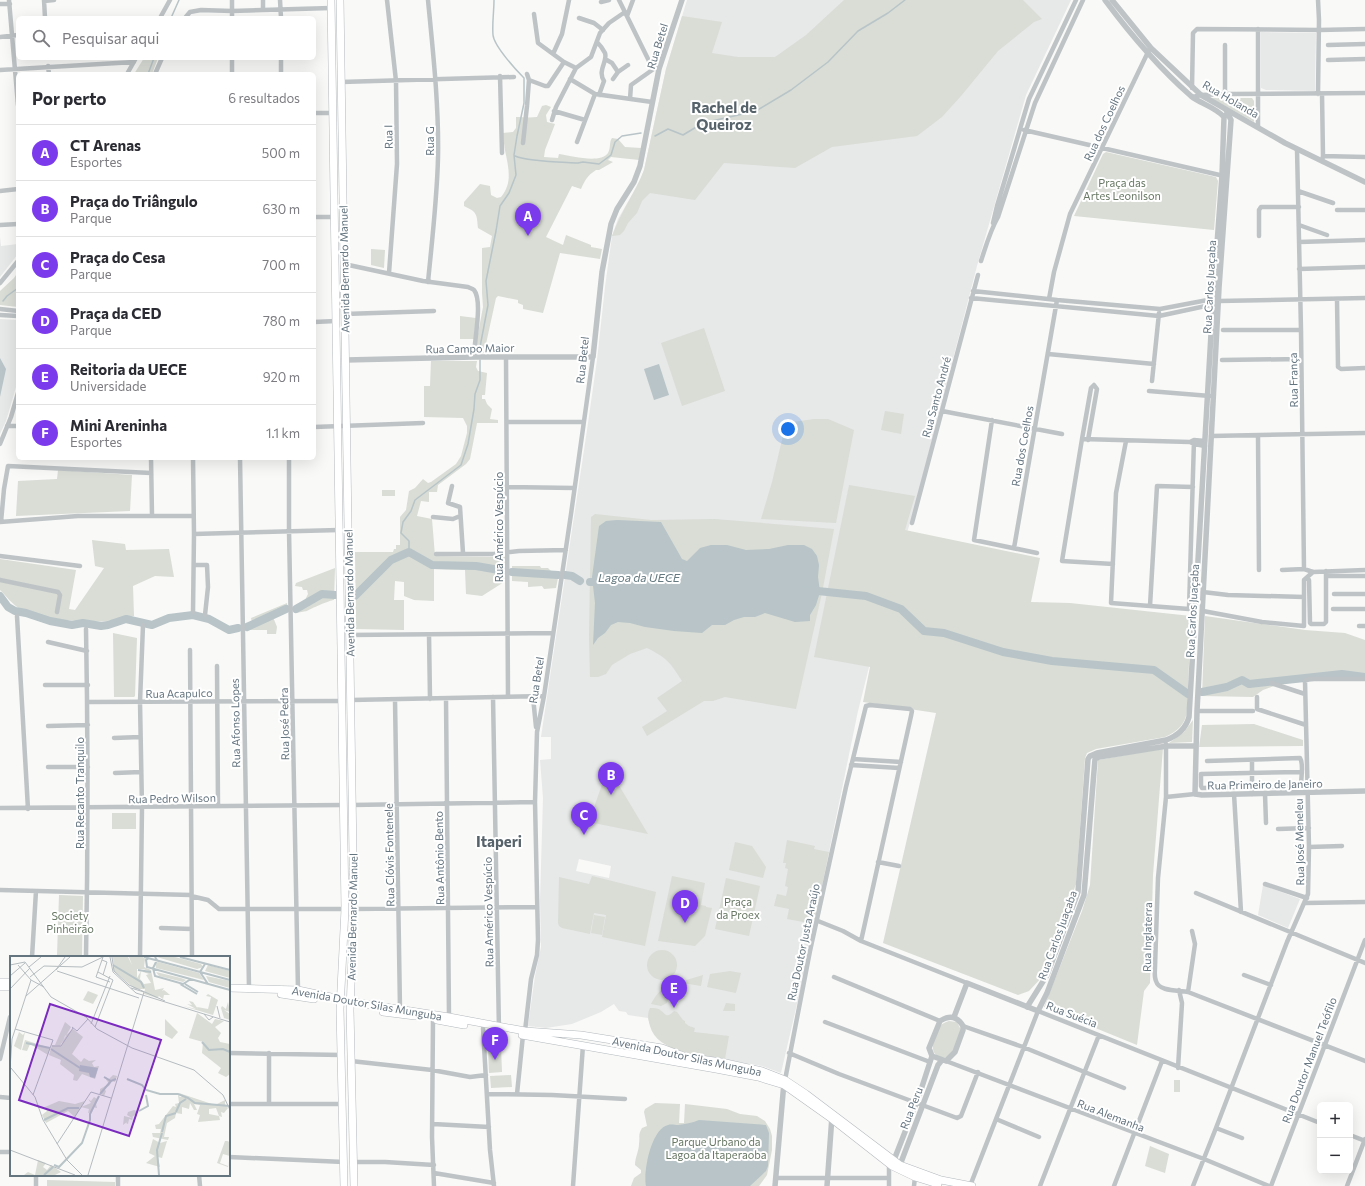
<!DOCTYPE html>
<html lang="pt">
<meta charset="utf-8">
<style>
:root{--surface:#fff;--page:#f7f7f7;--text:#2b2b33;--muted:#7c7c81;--line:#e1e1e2;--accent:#7c3aed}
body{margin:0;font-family:Commissioner,sans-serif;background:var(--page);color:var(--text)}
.controls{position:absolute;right:12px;bottom:12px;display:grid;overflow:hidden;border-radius:6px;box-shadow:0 4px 16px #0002}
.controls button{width:36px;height:36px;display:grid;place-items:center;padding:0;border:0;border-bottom:1px solid var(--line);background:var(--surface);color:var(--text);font:20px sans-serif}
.you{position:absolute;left:788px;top:429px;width:14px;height:14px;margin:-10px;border:3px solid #fff;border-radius:50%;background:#1a73e8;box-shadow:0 0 0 6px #1a73e833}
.badge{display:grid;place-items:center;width:26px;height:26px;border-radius:50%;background:var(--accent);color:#fff;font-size:13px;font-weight:700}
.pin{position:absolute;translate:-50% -33px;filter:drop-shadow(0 1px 2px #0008)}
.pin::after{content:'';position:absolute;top:21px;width:14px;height:12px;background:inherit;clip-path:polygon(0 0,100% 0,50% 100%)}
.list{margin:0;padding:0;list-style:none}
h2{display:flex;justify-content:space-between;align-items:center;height:52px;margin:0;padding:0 16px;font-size:17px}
h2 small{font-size:13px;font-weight:400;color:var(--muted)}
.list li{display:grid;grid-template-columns:26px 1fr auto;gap:12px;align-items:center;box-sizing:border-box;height:56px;padding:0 16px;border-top:1px solid var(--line)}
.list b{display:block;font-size:15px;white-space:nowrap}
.list p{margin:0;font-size:13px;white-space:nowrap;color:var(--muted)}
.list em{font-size:13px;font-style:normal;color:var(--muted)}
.icon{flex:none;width:22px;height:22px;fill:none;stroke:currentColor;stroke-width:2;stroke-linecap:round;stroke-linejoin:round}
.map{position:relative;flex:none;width:1365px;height:1186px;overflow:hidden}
.search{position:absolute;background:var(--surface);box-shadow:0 4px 16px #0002;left:16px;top:16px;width:300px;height:44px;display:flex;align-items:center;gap:10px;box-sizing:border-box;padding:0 14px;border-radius:6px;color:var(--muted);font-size:15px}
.panel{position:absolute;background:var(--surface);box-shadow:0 4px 16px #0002;left:16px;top:72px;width:300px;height:388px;border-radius:6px}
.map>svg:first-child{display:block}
</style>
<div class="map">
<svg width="1365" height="1186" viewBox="0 0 1365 1186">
<rect width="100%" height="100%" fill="#f9f9f7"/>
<path fill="#e7e8e8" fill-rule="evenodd" d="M687 0H1071L1026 95 977 266 914 510 894 575 871 659 858 711 803 978 781 1073 762 1066 684 1052 662 1042 657 1038 651 1028 648 1018 628 1015 626 1012 619 1011 614 1004 601 1012 572 1024 546 1028 528 1026 535 976 541 947 540 900 543 798 540 760 551 759V737H541L587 430 597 360 605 287 612 236 618 219 640 181 644 170 666 69ZM579 859 611 866 609 878 576 871Z
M1261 32 1316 33 1315 91 1266 90 1261 88Z
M0 237 1 246 18 244V254L0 277Z
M0 319 18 320V375L16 387 6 421 0 434Z
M1263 885 1300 899 1288 928 1258 915Z"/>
<path fill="#d9ddd6" d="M844 0H1023L1042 19 1034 22 998 51 961 96 942 117 917 136 832 147 795 168 724 163 695 200 650 193 642 201 637 213 628 223 624 231 620 235 612 236C621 211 635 193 644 170L666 69 682 16 722 22 712 53 738 57H775L806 35Z
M144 58H158L152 74H134Z
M1211 98H1252L1254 101V122Z
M546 105 551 107 546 115 547 122 555 124 545 150 544 157 558 158 559 154C572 156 600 164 608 153 611 148 609 142 612 138L618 139 625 147 641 148 639 160 611 157 608 160 613 162 599 170H596C588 175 585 180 581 189L572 186 546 237 563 245 566 235 591 245V247L602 249 600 259 560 253 543 313 523 309V305L518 303V300L498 296 496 298 484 353 477 354V339L483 307 482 293V248L490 247 492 236 478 228C477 223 478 215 473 211 471 209 467 208 464 206V202L480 184 490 186 491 195 497 198 501 197C512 184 509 170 506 155 504 148 504 140 503 133L513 132 516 128V117C524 117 529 118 537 117L542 106Z
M1106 152 1216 177 1218 181 1214 230 1074 216 1103 154Z
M371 249 385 250 384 268 371 265Z
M18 272V307L0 305V291L14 278Z
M460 316 476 318 474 339H460Z
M704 328 725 391 682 406 661 343Z
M431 361H477L476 367 478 371 487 373 485 395H482V399H485L487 404 492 409 490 419 498 420V423H477L470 459 466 464 438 485 437 492H429V502L421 501 417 516 432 519 435 556 505 557 504 582 482 596 466 594 465 570 434 569V601L414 600 404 596V582L395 581 394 600H404V630L356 629 355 552H393L394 549H396V545H400V517L406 510 409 491 415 488 423 479 428 483 431 482 456 464 461 456 467 433V426L463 418 424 417V386H430Z
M885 411 904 414 901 434 881 430Z
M814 419H828L854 430 836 523 761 519 772 482 786 423Z
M58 470 132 475 130 511 16 516 18 481 57 479Z
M849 485 915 496 905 530 1040 558 1031 602 1070 603 1191 616 1187 710C1186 724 1178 731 1165 737L1096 749 1087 753 1085 758 1076 884 1043 976 1029 991 1018 995 883 943 936 713 863 702 870 667 814 657Z
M382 490H395V496H382Z
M595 514 651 520 715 519 834 529 822 593 796 709 725 697 713 701H704L647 736 642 727 667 711 657 698 682 681C670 662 667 658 647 648L630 654 612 665 606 674 598 677H590L589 636 591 517Z
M92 540 125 544 126 550 169 549 174 577 155 576 133 586 134 616C124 616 117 620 107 621 87 623 36 620 20 609 12 604 6 596 0 590V559L76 570 69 609 75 610 104 568 95 566Z
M512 566H540L541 568H548L551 571 559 573 556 588 544 589 542 586 528 587V582L512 581Z
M335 568 334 600C330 600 310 609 307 611L296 613V605L305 600 308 594 307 590H303L302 587 295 586 296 583Z
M287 603 288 611 273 617 277 627 276 634H267V630H248V624L252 623 251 618Z
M1205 616 1305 630 1345 633 1365 640V681L1330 680 1285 682 1263 690 1253 697 1202 696Z
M113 633 137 638 135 696 134 697H114Z
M1193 720 1192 742 1169 743 1184 732Z
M1254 724 1303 740V746L1199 747 1202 725Z
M1163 748 1153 875 1150 983 1144 991 1137 1045 1044 1007 1082 911 1090 885 1098 760Z
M608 767 648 834 589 822Z
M112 813H136V829H112Z
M787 840 815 846 814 849 829 852 814 924 787 919 789 909 774 906 777 894 786 896 788 887 785 886 788 869 785 868 786 863H783Z
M735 842 752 846 766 867 763 878 729 870Z
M592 876 656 892 645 946 602 937 606 915 594 913 590 934 562 928 559 926 558 923 559 877 589 884Z
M672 876 705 883 701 905 706 906V907L712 908 705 936 695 946 658 941Z
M726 878 760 886 749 936 715 929Z
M59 895 83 896 82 955H57Z
M594 915 605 917 602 935 591 933Z
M647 965a15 15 0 1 1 30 0a15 15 0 1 1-30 0Z
M730 971 741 973 736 993 707 987 710 974Z
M703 975 701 986 683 983 682 985 673 984Z
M667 986 670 989 667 1003 661 1006 651 1004C655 996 660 990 667 986Z
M726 1003 735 1004V1011H723Z
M650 1008C652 1008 658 1008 660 1010 666 1014 666 1019 674 1011L677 1012 683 1020 685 1021V1023L689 1026 695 1028 694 1032 729 1036 725 1059C702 1055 657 1053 650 1026 648 1019 647 1014 650 1008Z
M949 1021 957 1022 961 1030C958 1037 956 1048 952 1054 946 1061 934 1058 933 1049 932 1043 937 1030 941 1025 943 1023 946 1022 949 1021Z
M488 1036 498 1037 499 1039 489 1044Z
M501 1047 502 1072 489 1073 488 1048Z
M511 1075 512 1087 491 1088 490 1076Z
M1174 1080H1180V1092H1174Z
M655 1103 680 1104 679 1123H684L685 1104 727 1109 740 1114 757 1116 765 1121 770 1129 772 1136V1150L767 1175 759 1186H631L634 1178 641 1173V1170L635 1165C635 1157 639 1151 639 1144 640 1136 638 1135 642 1128L647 1126 644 1112 645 1109Z
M1150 1146 1169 1154 1165 1173 1145 1166Z
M47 1180 115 1182V1186H47Z"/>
<path fill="#b8c4c8" d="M0 358 6 369 0 397Z
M659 364 669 395 654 400 644 369Z
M617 520 661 522 682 559 687 561 700 548 711 545H727L746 550 769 549 788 545H804L812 549 817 556 819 565 818 577 820 592 816 605 810 615V621L795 622 765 613 755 617H744L734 620 725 625H712L702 633 674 631 645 627 630 623 618 622 611 625 605 633 598 638 593 645 595 603 592 577 599 526 606 521Z
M699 1120 766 1125 769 1133 768 1166 766 1171 750 1186H646C643 1172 651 1129 668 1125 671 1124 675 1125 678 1125 685 1124 692 1123 699 1120Z"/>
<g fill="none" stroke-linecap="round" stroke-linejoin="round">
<path stroke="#b8c4c8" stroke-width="1.5" d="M171 18 179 0
M148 74 154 58
M655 136 668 129 683 135 703 123 756 111 791 90 828 62 858 31 888 13 905 0
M515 156C530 162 561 162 578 163L583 162 599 164 611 155 615 142 622 136 641 133
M3 301 7 296 18 288
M480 354V347L488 305 486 281 496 231 500 206 509 193 516 175 514 155 517 136 524 103V78C516 70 494 46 493 35 492 24 494 11 494 0
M409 552V541L401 533 403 522 411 511 415 500 461 465 468 444 474 409 475 394 480 380V360"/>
<path stroke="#b8c4c8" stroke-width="8" d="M512 572 558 575
M565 575 572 576 580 581
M590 582H604
M808 590 866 596 901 609 924 631 944 633 1003 652 1052 661 1154 670 1188 694
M0 596 8 607 15 611 26 613 50 621 72 625 83 623 101 626 108 625 126 619 152 625 169 618 193 615 209 619 229 630 238 628
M355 596 391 560 409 552 432 565 476 566 505 571
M296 609 322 594 335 595
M247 627 286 609
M1202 692 1227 687 1242 680 1249 684 1342 674 1365 677"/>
<g stroke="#b4b9bd" stroke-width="8">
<path id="primary" d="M331 0 345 909 340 1009 344 1186
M340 0 353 856 354 909 350 1010 354 1186
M0 982H11
M0 987H11
M229 988 298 990 359 1003 449 1017 525 1031 581 1035 662 1048 686 1057 721 1062 762 1071 785 1080 806 1094 900 1165 941 1180 972 1186
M281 994 314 999
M383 1012 415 1016
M437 1020 464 1025
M522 1035 716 1069 758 1077 784 1085 832 1119 892 1166 915 1177 938 1184"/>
</g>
<path stroke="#bec3c6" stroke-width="4.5" d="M9 0 18 105
M44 0 45 18
M232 0V18
M263 0V10
M280 0 281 18
M387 0 396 81 397 164 389 273
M619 0 650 63 655 68 659 69
M44 1 54 0
M601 2 609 0
M0 4H10
M534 14 538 43 564 62 576 68
M627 16 633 0
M160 18 170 0
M185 18 190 12 201 10 232 11 331 8
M579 18 594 23 603 30
M0 37 18 35
M597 42C600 45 603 49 605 53 608 62 597 70 604 81L599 95
M1328 45 1365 44
M553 54 562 34 569 0
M232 58V74
M281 58V74
M605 59 612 63 618 72
M1328 60 1365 59
M48 66 49 74
M0 70 134 62
M127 74 136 58
M155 74 162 58
M500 76 502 153
M570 79 595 94 652 102
M613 79 618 72 628 65
M529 80 545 86H548L564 62
M341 82 514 77
M1192 88 1193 33 1197 29 1319 30 1365 29
M1225 94V45
M1318 94 1319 20 1318 0
M1193 97 1201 95 1225 94 1365 93
M630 99 631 85 655 68
M554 111 585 120
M314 113H333
M552 120 556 107 576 68 591 57 600 33 609 23 625 12
M1258 127V29
M1024 130 1224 176
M577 142 595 94
M523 143 527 106 529 80 527 74
M1297 149 1301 330 1304 569
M1323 156 1365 157
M1322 161 1323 156 1322 94
M0 191 18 189
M1298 191 1333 203
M1337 210H1365
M314 217H335
M993 223 997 206 1029 99 1076 0
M0 225 18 224
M1299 225 1327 235
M1259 236V210L1261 207H1299
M1299 242 1365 240
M981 261C986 246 990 231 998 217L1035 103 1083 0
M344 264 423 281 468 287C470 288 473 289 474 290 483 301 474 341 474 357
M1299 269 1365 267
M428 282C432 241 437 199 438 158 439 105 433 52 428 0
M0 283 18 261
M973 291 1057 300 1160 309 1213 299 1219 301 1365 298
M971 298 1159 316 1215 304
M1049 299 1054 272 1070 214 1149 50
M1337 299 1338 367 1341 369 1365 368
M0 309 18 311
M345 314 434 311
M0 315 18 316
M314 322 336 321
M1223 330H1301
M1048 354 1154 364
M506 357 508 697
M1222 360 1301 359
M1152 381 1159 313
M1149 391 1210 396
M942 411 1062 434
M992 420 974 540 1037 553
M507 422H584
M7 426H18
M314 427 423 423
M1211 436 1365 433
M1258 436 1259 570
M1082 439 1091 388 1094 385 1097 389 1088 440
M1126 441 1116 493 1111 603 1189 609 1194 440
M0 444 11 417 18 393
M1205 446 1194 444 1190 442 1194 440 1205 441
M151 458 152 515
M193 458 194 534 193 612
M240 458 249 988
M289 458V531L298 990
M452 486 448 503 460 507 463 553
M506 487 574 488
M433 517 453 519 460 516
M0 522 78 516H193
M1 522 4 489 8 466 151 473
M912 523 978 275
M194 534 339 530
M1014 548 1057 300
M436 554H494L519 551 566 550
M0 556 80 566
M1113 564 1062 561 1082 439 1190 442
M194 565H207L208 587 205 615
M1282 570 1304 569 1313 572 1365 570
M1326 576H1365
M0 580 58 592 60 595 57 612
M1309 580 1310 623 1311 624H1324L1326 622V571
M1203 592 1228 595 1304 597
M1334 594H1365
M1150 606 1157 486 1193 487
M1333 609H1365
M1203 611 1262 622 1304 626V580L1313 572
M17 616 28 809
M1359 626H1365
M349 635 553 633
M429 635 430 699
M48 642 87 651
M190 650 192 957
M217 666 218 806
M1271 683 1305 694
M45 685H88
M493 697 499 1031
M533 697 536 727
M1257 697V709L1306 725
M446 699 449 1017
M351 700 544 696
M395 700 400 1009
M88 702 342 701
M1197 711H1253
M48 726 88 725
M114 738 140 737
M1166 744V797L1158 878 1155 967C1155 971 1154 977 1156 981 1159 992 1179 990 1188 992L1365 1061
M853 759 901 762
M1207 761 1300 758C1304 764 1301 777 1301 785L1299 786 1202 788 1201 786V774L1301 772
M1252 761V794
M851 765 899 768
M48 767H88
M115 773 141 772
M1234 794 1241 912
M1265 794 1266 823
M1166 797 1195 794
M352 805 535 802
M0 808 343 805
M1278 829 1309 828
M1309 847 1342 846
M878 862 899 866
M1265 884 1307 898
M0 890 191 895
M1196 893 1365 963
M191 896 208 900 219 909H345
M1305 903 1365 902
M354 909 537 907
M818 921 843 931 861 941 967 983
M161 928 192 929
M32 957 36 891
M86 957C88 848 88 738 86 629
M140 957 142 807 140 702 143 625
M1244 975 1271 985
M834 977 940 1021
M1188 992 1195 944 1192 931
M433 1019 432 1137 434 1186
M825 1022 930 1062
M963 1026 1023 1047 1124 1088
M483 1028 490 1150 494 1186
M525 1031 531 979 537 955 538 940 535 802 537 732 544 696 571 514 593 357
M229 1053 342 1055
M789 1053 839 1074 957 1118 961 1116 978 1072
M0 1059 10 1017
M351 1061 432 1070 470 1077 486 1075
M946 1061 1204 1159 1269 1186
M1178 1068 1182 1003 1179 990
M785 1080 810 951 846 787 865 710 866 706 870 705 910 709 912 711 911 716 861 941
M487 1094 552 1095 625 1099
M517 1094 523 1035
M0 1097 11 1098
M229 1104H343
M269 1104V1053
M996 1119 1039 1137
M433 1124 489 1127
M1216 1128 1242 1138
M1350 1135 1365 1141
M0 1152H11
M229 1157 344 1162
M353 1162H385L434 1165
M434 1173 494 1183
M36 1175V1186
M118 1175V1186
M199 1175 200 1186
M776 1178H889
M573 1186 583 1045
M889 1186V1164
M914 1186 915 1177
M970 1186 1038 1011 1320 1123
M1040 1186 1099 1035
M1114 1186 1162 1061
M1193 1186 1216 1128 1287 942 1308 894 1309 847 1305 681 1309 679H1365
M1271 1186 1365 940
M1347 1186 1365 1139"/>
<path stroke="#bec3c6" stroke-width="5.5" d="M1105 0C1131 35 1158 67 1191 96 1201 104 1215 107 1224 117
M1112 0 1151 48 1201 95 1285 143 1365 182
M1226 110 1231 120 1219 288 1197 711 1195 794 1202 795 1365 791
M346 360 474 357H593L602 272 611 224 617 209 634 182 640 166 659 69 682 0
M1027 1007 1047 975 1078 892 1088 759 1090 756 1097 753 1166 740C1177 736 1186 728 1189 717L1213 299 1222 175 1224 117 1227 114 1232 113
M954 1017 967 983 1038 1011 1047 993 1084 895 1095 759 1099 757 1167 746H1196
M894 1160 919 1096 930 1062 932 1056 929 1048 940 1021C950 1015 957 1016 963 1026V1030L955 1052 946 1061 932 1056
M900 1165 938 1065 942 1060
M775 1186 784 1082
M827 1186 832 1116"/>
<use href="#primary" stroke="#fff" stroke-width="7"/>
</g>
<g text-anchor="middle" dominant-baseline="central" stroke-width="4" stroke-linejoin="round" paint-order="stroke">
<g font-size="11" fill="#657580" stroke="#fff">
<text transform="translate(657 46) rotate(-73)">Rua Betel</text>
<text transform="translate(1231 99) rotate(30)">Rua Holanda</text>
<text transform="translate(1104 123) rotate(-65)">Rua dos Coelhos</text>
<text transform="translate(388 137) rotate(-91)">Rua I</text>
<text transform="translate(429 141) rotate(-90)">Rua G</text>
<text transform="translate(344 269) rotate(-91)">Avenida Bernardo Manuel</text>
<text transform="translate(1209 287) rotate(-87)">Rua Carlos Juaçaba</text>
<text transform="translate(470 348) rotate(-1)">Rua Campo Maior</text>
<text transform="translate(582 360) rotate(-84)">Rua Betel</text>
<text transform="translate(1293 380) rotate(-91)">Rua França</text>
<text transform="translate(936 397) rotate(-75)">Rua Santo André</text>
<text transform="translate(1022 446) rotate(-80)">Rua dos Coelhos</text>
<text transform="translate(498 527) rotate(-90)">Rua Américo Vespúcio</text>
<text transform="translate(349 593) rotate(-91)">Avenida Bernardo Manuel</text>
<text transform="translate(1192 611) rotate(-87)">Rua Carlos Juaçaba</text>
<text transform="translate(536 680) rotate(-81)">Rua Betel</text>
<text transform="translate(179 693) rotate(-1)">Rua Acapulco</text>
<text transform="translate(235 723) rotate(-91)">Rua Afonso Lopes</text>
<text transform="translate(284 724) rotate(-91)">Rua José Pedra</text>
<text transform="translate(1265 784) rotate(-1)">Rua Primeiro de Janeiro</text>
<text transform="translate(79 793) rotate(-90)">Rua Recanto Tranquilo</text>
<text transform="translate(172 798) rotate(-1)">Rua Pedro Wilson</text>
<text transform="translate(1299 842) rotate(-91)">Rua José Meneleu</text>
<text transform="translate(389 855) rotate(-91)">Rua Clóvis Fontenele</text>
<text transform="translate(439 858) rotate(-91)">Rua Antônio Bento</text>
<text transform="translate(488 912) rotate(-91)">Rua Américo Vespúcio</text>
<text transform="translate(352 917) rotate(-89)">Avenida Bernardo Manuel</text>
<text transform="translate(1057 935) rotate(-70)">Rua Carlos Juaçaba</text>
<text transform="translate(1147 937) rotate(-89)">Rua Inglaterra</text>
<text transform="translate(803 942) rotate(-78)">Rua Doutor Justa Araújo</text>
<text transform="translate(367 1003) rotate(10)">Avenida Doutor Silas Munguba</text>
<text transform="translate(1072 1014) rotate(21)">Rua Suécia</text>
<text transform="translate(687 1056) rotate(12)">Avenida Doutor Silas Munguba</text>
<text transform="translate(1309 1060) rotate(-69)">Rua Doutor Manuel Teófilo</text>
<text transform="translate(911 1108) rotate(-69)">Rua Peru</text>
<text transform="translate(1111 1115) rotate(21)">Rua Alemanha</text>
</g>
<g font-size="11" fill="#687864" stroke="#fff">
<text x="1122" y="182">Praça das<tspan x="1122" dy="13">Artes Leonilson</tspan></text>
<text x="738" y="901">Praça<tspan x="738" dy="13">da Proex</tspan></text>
<text x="70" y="915">Society<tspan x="70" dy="13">Pinheirão</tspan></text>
<text x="716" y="1141">Parque Urbano da<tspan x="716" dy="13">Lagoa da Itaperaoba</tspan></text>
</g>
<g font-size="12" font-style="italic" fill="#657a81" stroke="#fff">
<text x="639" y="577">Lagoa da UECE</text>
</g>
<g font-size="15" font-weight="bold" fill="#57636b" stroke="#fff">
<text x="724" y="107">Rachel de<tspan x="724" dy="17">Queiroz</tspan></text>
<text x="499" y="841">Itaperi</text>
</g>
</g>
<g transform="translate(10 956)">
<rect width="220" height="220" fill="#f9f9f7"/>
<path d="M103 1H118L122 9 119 1H133L135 3 134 11 141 14 145 34 154 32 152 35 154 34 160 39H154L153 43 149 40 147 42 134 38 135 33H125L104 15ZM133 13 141 16 133 15V16L139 18 136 19 141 27 134 28 130 23 131 15 127 22V13ZM147 1H165L191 8 193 11 187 13ZM148 6 189 17 194 24 146 12 145 7ZM198 9 220 15V22L195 15ZM146 16 171 22 176 24 173 26 149 20ZM196 20 220 25V32L199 26ZM78 35 88 39 83 48 73 44ZM198 38 208 44 203 59 173 50 186 53 177 48 182 49 179 45 183 46 188 53 187 51 198 53 201 41 196 40V44V40ZM218 46 220 56 214 54 220 58V64L214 62 211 52 212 50 216 53ZM187 57 202 68 205 63 214 65 205 71 211 77 208 82 210 86 220 88V118L216 121 208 117 211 112 192 97 193 86 179 82ZM155 63 168 76 162 83 155 79ZM55 66 61 71 50 90 45 89ZM63 73 73 81 62 98 71 106 74 102 79 105 86 104 82 107 84 111 89 110 85 123 72 118 67 125 63 124 64 119 50 108 51 104 39 99 42 89 51 90 55 80ZM9 76 13 79 15 76 11 94 4 90ZM15 84 40 92 38 99 20 88 17 95 12 94ZM103 119 107 120 105 126 102 125 99 130 93 132 96 135 94 140 90 137V133L99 128 94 120 99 123ZM169 137 205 149 215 144V148L218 152 214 157 211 156 212 161 209 160 206 152 199 153V158L209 160 210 164 188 166 190 159 187 158 190 149 184 148 187 154H184L180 147 179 153 172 151V158L166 157 165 162 157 167 154 181H159L158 184 143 181 142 177H150L151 173H146L145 169 149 168 163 150 166 151 165 148 169 147 168 139 170 141H172ZM90 139 86 148 87 152 83 151 82 156 78 157 79 153 71 151 81 147 78 143 81 145 84 141 87 143ZM49 145 65 148 75 145 65 161 58 155 36 167 32 159 37 155 35 151ZM124 154 129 156 122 161 123 160 122 164 119 163 118 168 116 167 118 165 113 169 114 160 122 162 117 159 118 156ZM143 183 150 187 157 185 152 202 148 201 150 211 136 207 145 200 139 197ZM215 185H220H217L220 186V200L213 198 210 207 218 210 220 202 218 211 207 207ZM28 204 36 207 33 211 37 214 41 209 51 216 45 219H14L18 216 25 219Z" fill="#d9ddd6" fill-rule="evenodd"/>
<path d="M70 109 88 112 85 122 80 121 79 117 69 115Z" fill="#b8c4c8"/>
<path fill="none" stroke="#b8c4c8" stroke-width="2" d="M134 1 220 24M145 1 147 4 143 12 145 20 173 28 181 23M170 1 220 14M139 2 136 4 137 11 220 34M195 8 190 16 198 28M103 9 131 26 134 32M128 14 141 16M170 28 187 38M175 28 188 36M192 86 199 94 213 93 220 96M16 87 40 92M41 93 70 112M94 121 101 125 106 123M117 123 132 129 136 134 150 138H168L178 142 185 147 220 150M90 138 101 125M129 155 138 150 136 139M166 156 170 147 176 143M34 164 58 152H69M152 176 156 160 166 157M44 209 49 211 72 187 80 164V158L89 140M34 219 43 211M149 219 147 194 152 177"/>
<path fill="none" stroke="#b5bcc0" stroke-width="1" d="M93 1 86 21 100 26M100 1 103 16 126 37 220 66M102 1 104 15 119 29 155 45M92 4 97 6 93 19M0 9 15 6 41 41 76 61 87 73 122 92 184 114 213 139 220 154M8 9 21 24 34 31M19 11 31 1M46 14 55 1M47 15 129 42M0 20 15 7M20 21 34 10 72 11 93 1M0 33 20 12M16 40 60 1M207 50 210 62M194 58 199 64 203 61M81 68 100 20M62 71 67 75 78 63M85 71 103 24 88 16M5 73 43 84 23 139M42 90H51L63 72M1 112 25 141 33 164 57 204 72 219M0 113 2 83 21 24M47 188 81 136 101 142M0 194 65 219M78 219 134 36 121 32"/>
<path fill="#7b2cbf" fill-opacity="0.15" stroke="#7b2cbf" stroke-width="2" d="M40 48 151 84 119 180 9 144Z"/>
<rect width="220" height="220" fill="none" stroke="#657580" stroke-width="2"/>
</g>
</svg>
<div class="controls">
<button>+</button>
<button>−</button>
</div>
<div class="you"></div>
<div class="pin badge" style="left:528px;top:236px">A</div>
<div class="pin badge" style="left:611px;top:795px">B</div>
<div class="pin badge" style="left:584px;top:835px">C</div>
<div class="pin badge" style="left:685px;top:923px">D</div>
<div class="pin badge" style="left:674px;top:1008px">E</div>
<div class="pin badge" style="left:495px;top:1060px">F</div>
<div class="search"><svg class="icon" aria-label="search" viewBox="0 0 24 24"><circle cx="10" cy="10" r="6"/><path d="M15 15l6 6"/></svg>Pesquisar aqui</div>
<section class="panel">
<h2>Por perto<small>6 resultados</small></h2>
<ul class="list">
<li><span class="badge">A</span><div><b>CT Arenas</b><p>Esportes</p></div><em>500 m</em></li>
<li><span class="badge">B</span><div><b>Praça do Triângulo</b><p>Parque</p></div><em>630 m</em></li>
<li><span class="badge">C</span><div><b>Praça do Cesa</b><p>Parque</p></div><em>700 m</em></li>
<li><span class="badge">D</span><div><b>Praça da CED</b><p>Parque</p></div><em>780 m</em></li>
<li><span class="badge">E</span><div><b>Reitoria da UECE</b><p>Universidade</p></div><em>920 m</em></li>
<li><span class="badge">F</span><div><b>Mini Areninha</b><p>Esportes</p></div><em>1.1 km</em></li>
</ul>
</section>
</div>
